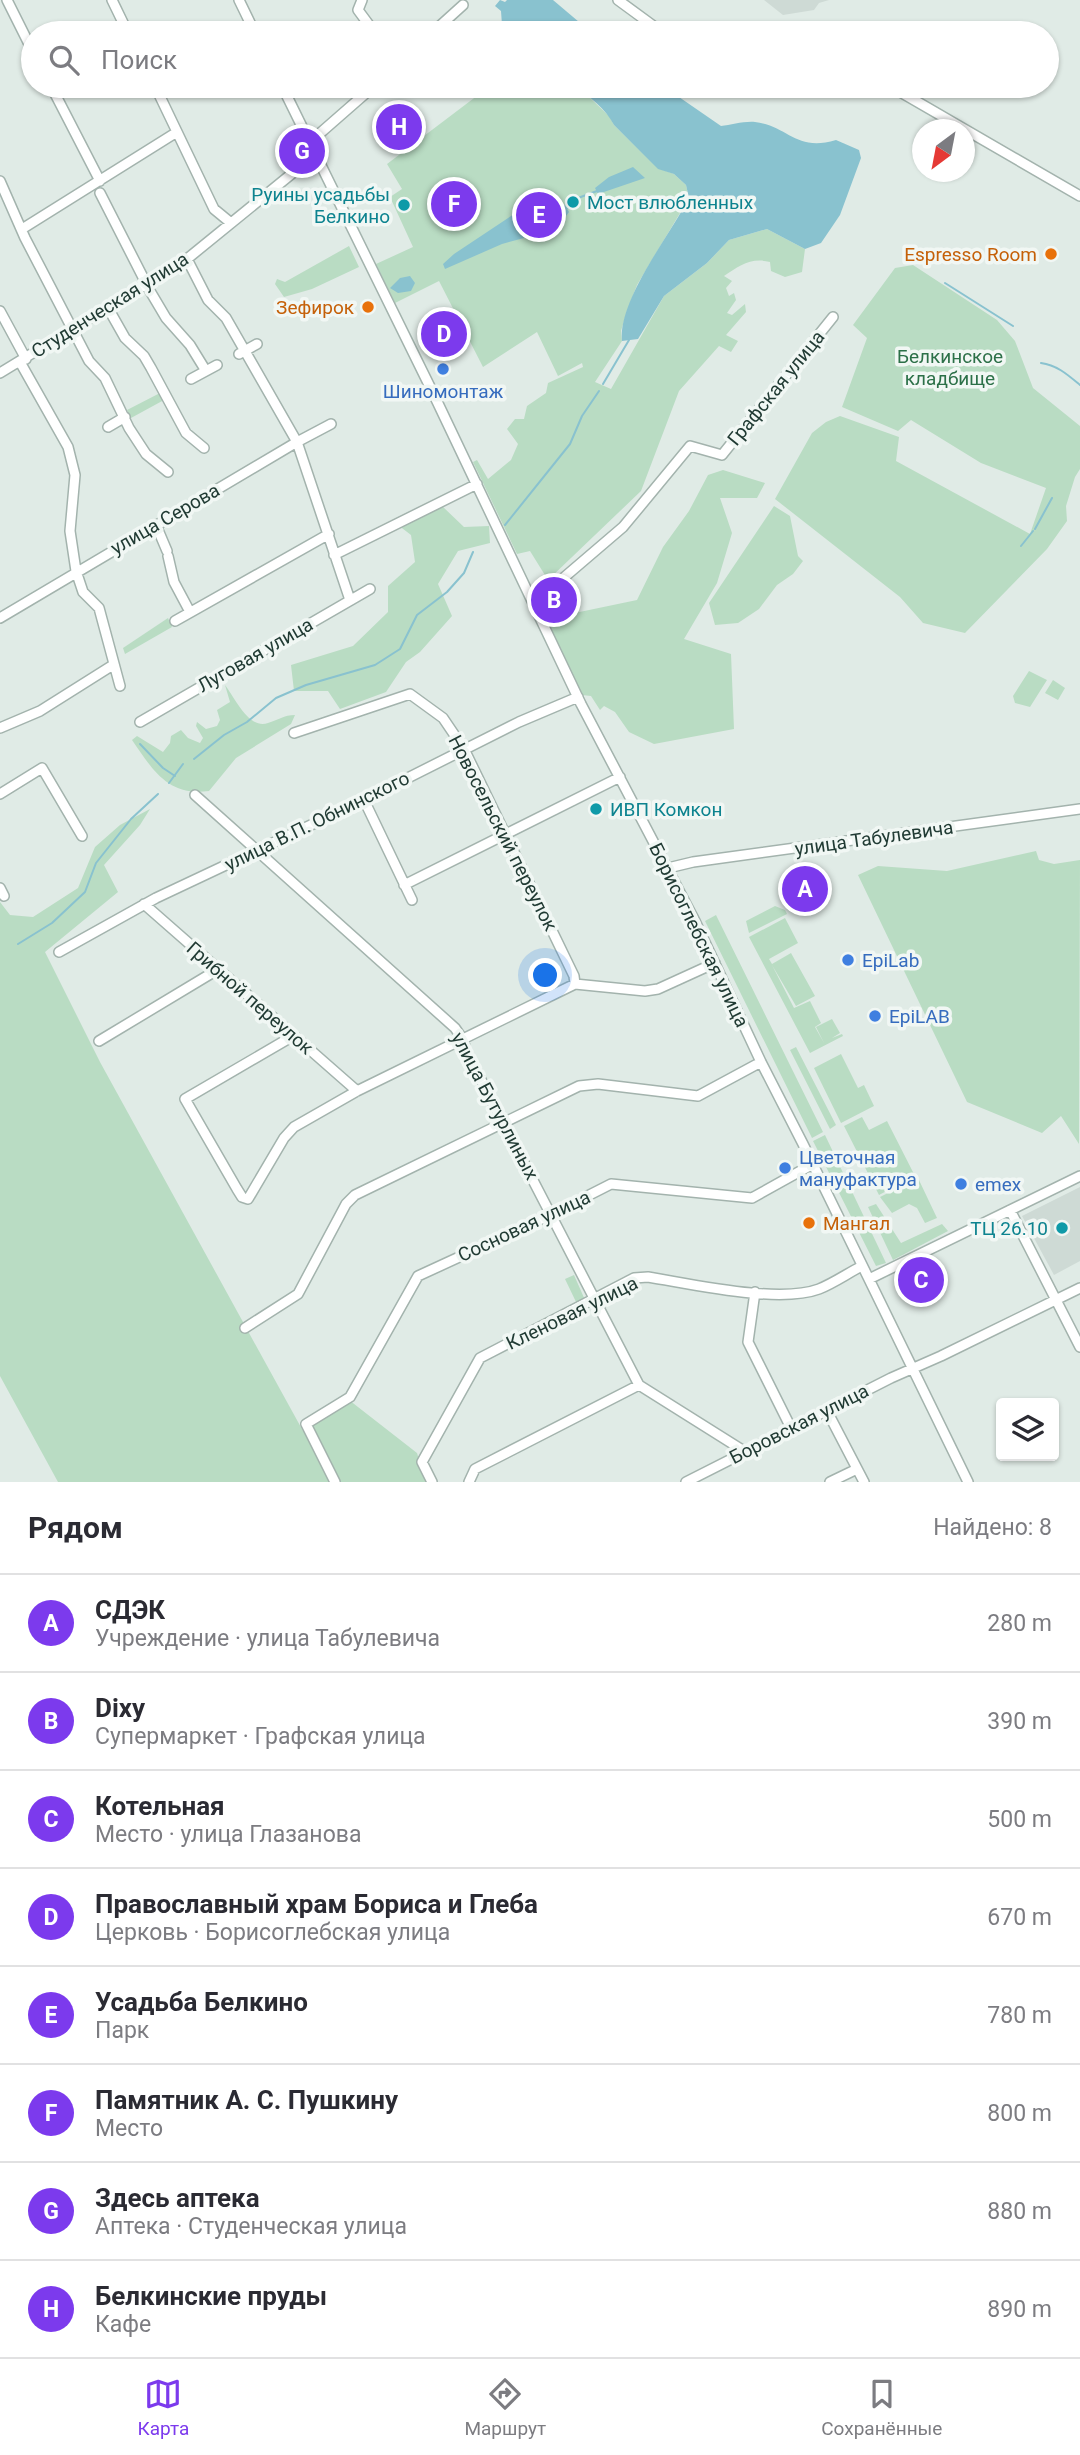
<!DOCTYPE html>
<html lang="ru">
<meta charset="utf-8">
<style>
:root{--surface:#fff;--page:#f7f7f7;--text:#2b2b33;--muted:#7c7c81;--line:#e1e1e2;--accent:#7c3aed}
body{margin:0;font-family:Roboto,sans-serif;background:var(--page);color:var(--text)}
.controls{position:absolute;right:21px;bottom:21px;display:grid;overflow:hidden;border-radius:7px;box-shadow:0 2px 5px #0004}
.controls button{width:63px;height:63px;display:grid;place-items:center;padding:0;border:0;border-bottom:2px solid var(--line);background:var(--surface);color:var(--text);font:35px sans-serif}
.compass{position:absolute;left:912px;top:119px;width:63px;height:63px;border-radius:50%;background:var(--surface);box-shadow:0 2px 5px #0004;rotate:212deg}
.you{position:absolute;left:546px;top:976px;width:24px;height:24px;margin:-18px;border:5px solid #fff;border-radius:50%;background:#1a73e8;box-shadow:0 0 0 10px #1a73e833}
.badge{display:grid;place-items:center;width:46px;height:46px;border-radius:50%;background:var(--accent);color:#fff;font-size:23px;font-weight:700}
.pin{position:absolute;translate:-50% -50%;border:4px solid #fff;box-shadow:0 2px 7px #0006}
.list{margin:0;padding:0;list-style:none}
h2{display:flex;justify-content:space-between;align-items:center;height:91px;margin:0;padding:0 28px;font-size:30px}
h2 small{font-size:23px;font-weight:400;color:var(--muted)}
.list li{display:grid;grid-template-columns:46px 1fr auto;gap:21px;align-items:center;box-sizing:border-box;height:98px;padding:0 28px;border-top:2px solid var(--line)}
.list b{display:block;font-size:26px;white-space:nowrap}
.list p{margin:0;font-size:23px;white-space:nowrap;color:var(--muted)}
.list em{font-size:23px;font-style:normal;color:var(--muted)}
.icon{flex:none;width:38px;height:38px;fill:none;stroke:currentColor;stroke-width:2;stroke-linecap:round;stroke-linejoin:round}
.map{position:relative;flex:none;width:1080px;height:1482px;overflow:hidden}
.search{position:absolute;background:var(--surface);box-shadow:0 2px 5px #0004;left:21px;right:21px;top:21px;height:77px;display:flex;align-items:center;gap:18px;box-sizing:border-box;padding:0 24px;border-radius:38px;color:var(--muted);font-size:26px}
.sheet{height:875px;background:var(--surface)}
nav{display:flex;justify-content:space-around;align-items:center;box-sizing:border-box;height:98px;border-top:2px solid var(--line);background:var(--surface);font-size:19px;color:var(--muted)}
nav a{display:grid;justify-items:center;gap:4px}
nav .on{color:var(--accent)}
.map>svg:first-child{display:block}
</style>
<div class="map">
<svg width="1080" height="1482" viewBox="0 0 1080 1482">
<rect width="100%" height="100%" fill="#e0ebe6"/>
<path fill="#cedad5" d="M764 0H829L819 3 814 10 783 15Z
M1080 1187V1261L1054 1275 1022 1216Z"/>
<path fill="#b9dcc3" d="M967 22 975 24 980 33H956L960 25Z
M490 86H574L586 94 610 117 614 125 658 168 674 174 686 185 689 198 637 285 627 311 621 331 622 341 595 382 611 389 664 296 707 263 729 240 767 229 805 249 802 272 785 277 771 271 770 262C751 257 739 266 724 276L732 281 726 288 729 296 734 293 736 300 727 313 732 315 745 304 746 312 726 335 738 341 731 352 719 346 679 391 641 491 548 580 530 551 517 554 473 462 477 460 488 479 511 460 518 444 507 429 515 419H524L527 406 546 393 548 383 583 367 582 363 558 376 537 332 483 367 439 281 395 303 376 264 413 247 390 197 402 189 387 164Z
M349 246 359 267 312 289 284 297 275 284 277 279 285 282Z
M913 265 997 320 1015 341 1033 388 1080 426V469L1075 477 1066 506 1067 521 1047 549 965 633 923 623 900 597 775 499 812 433 826 422 840 416 899 437 896 461 1030 534 1046 488 981 463 911 420 898 431 842 407 867 338 853 325 895 268Z
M160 393 164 400 131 418 127 410Z
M723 470 765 483 757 498H720L732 533 717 583 684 639 731 654 734 729 654 744 629 732 615 712 604 706 600 710 591 696 582 695 546 619 637 600 663 547 689 511 708 475Z
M442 506 464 527 489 526 490 543 458 551 438 584 452 616 420 652 406 662 386 692 340 709 328 691H294L291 665 353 646 388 612V586L415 562 411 535 398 525Z
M774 506 790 516 798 556 803 561 793 574 777 585 759 609 738 623 715 625 709 603Z
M168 618 172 627 125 654 123 648Z
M1029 671 1047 680 1030 707 1015 703 1013 696Z
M1053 680 1065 688 1058 700 1045 693Z
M225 685C235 698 249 730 268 723 278 720 284 715 295 715L291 724 236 758 209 791C168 797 152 769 132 740L137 736 163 752 170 743 171 736 181 730 188 738 200 743 203 738 196 726 197 722 206 729 217 726 220 720 217 710 230 702Z
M150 809 140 825 104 865 118 892 45 952 100 1062 243 1322V1330L249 1333 303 1431 349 1400 417 1453 426 1482H58L0 1376V902L10 915 33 917 78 888 95 847 120 825Z
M1036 851 1039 860 1054 864 1080 860 1079 1144 1061 1116 1042 1133 967 1102 858 875 878 866 947 871Z
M775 906 785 910 787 914 749 933 746 921Z
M716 915 823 1132 812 1138 705 921Z
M785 918 798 943 769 959 772 964 791 953 815 996 796 1006 772 965 794 1008 810 1001 821 1023 815 1027 824 1043 816 1027 832 1019 840 1033 832 1038 842 1034 843 1036 810 1053 749 937Z
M796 1047 836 1125 830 1129 790 1050Z
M841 1054 858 1088 864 1085 874 1106 841 1123 814 1068Z
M862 1117 869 1130 887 1121 915 1176 879 1195 844 1126Z
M825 1135 886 1263 876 1266 813 1141Z
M918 1178 937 1218 925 1223 917 1208 909 1204 892 1213 880 1197Z
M876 1204 901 1243 942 1224 948 1231 893 1260 868 1207Z
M574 1275 585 1300 577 1304 565 1279Z"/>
<path fill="#89c2cf" d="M500 0 505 2 507 0H553L592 33H510L502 25 501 11 495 6Z
M574 86H663L721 126C731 125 744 121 755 122 789 126 795 152 836 140L859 150 861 158 840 215 821 243 805 249 767 229 729 240 707 263 664 296 638 339 622 341C618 300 670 235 689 198L686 185 674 174 658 169 614 125C606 109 589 96 574 86Z
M633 167 645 178 598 194 595 188 609 177Z
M560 203 565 205 569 212 566 216 550 220V207Z
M514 214 525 217 531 221 524 238 502 244 445 269 443 264 454 254Z
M410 276 415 283 411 291 398 293 390 288 400 278Z"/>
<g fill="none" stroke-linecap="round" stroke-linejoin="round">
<path stroke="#89c2cf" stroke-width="2" d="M567 208 578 198 597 191
M945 283 1013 326
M1041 363C1057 365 1068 375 1080 385
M603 384 629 340
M505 525 570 444 582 416 599 391
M1035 529 1052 498
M1021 546 1033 531
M140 744 163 768 175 776
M194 759 224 735 247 722 276 698 306 685 375 665 400 649 417 615 447 592 464 573 473 552
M169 783 183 764
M18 944 52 923 85 892 96 863 131 819 158 794"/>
<g stroke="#a3b3ad" stroke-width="12">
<path id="minor" d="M7 0 33 52
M112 0 128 33
M239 0 255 33
M362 0 358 10 375 33
M618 0 663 33
M432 33 463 5
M51 86 100 181
M155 86 214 209 231 223
M282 86 434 395 581 704 695 921 761 1062 803 1144 968 1482
M890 86 1080 196
M310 142 374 86
M0 181 25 238 89 361 105 378 129 428 146 454 168 472
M100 193 150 291 166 318 190 345 206 371
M22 229 177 132
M187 259 208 300 226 318 297 442 350 600
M108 308 125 338 144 356 151 368 186 433 204 448
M0 311 26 359
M239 354 257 344
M20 362 68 447 75 475 70 531 76 571 83 592 99 608 120 686
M0 373 187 259 316 154
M191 379 217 365
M108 427 125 417
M156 525 167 551
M334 555 477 484
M168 556 174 582 190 612
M530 596 554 586 623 527 690 446 722 455 833 317
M0 618 297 442 331 424
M175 621 329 534
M140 722 370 589
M0 728 40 711 113 665
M294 733 410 694 443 718 464 749 574 976 575 984
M0 794 42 768 82 836
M195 795 455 1028 464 1041 465 1049 639 1385 744 1451
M364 800 412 900
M668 868 693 862 1080 809
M404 885 620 777
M0 888 4 896
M144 904 357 1091
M59 952 156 898 364 800 519 722 578 697
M293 1036 185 1099 237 1189 242 1197 248 1199 284 1138 294 1127 357 1091 575 984 645 991 658 989 715 963
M99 1041 217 970
M1010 1210 1080 1347
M869 1279 1080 1176
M755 1292 748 1342 791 1428
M245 1328 298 1294 346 1204 355 1195 579 1086 598 1084 698 1096 761 1062
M827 1411 864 1482
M335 1482 306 1424 350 1397 418 1276 546 1217 611 1184 752 1198 813 1164
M432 1482 422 1462 480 1358 634 1278 648 1277C692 1284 779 1304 819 1289 834 1283 848 1273 862 1266
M469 1482 475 1469 639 1385
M686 1482 891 1378 941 1356 1080 1288
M830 1482 857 1469"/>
</g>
<use href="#minor" stroke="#fff" stroke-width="9"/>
</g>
<g fill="#0f9aa8" stroke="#f1f7f4" stroke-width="2.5">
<circle cx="573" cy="202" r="7"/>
<circle cx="404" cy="205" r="7"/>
<circle cx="596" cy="809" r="7"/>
<circle cx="1062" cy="1228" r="7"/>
</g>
<g fill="#e8710a" stroke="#f1f7f4" stroke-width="2.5">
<circle cx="1051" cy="254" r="7"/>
<circle cx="368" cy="307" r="7"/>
<circle cx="809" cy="1223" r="7"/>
</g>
<g fill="#3f7fe0" stroke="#f1f7f4" stroke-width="2.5">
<circle cx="443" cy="369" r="7"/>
<circle cx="848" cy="960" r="7"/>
<circle cx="875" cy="1016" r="7"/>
<circle cx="785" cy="1168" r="7"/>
<circle cx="961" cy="1184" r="7"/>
</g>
<g text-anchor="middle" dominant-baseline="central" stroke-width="7" stroke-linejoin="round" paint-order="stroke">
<g font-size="19" fill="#0d838f" stroke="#f1f7f4" text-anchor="end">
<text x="390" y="194">Руины усадьбы<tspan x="390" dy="22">Белкино</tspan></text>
<text x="587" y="202" text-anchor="start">Мост влюбленных</text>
<text x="610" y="809" text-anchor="start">ИВП Комкон</text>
<text x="1048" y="1228">ТЦ 26.10</text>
</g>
<g font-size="19" fill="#c56008" stroke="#f1f7f4" text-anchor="end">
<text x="1037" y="254">Espresso Room</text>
<text x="354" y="307">Зефирок</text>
<text x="823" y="1223" text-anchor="start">Мангал</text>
</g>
<g font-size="19" fill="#213b34" stroke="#f1f7f4">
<text transform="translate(110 305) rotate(-32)">Студенческая улица</text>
<text transform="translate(776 388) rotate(-51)">Графская улица</text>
<text transform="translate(165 519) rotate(-30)">улица Серова</text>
<text transform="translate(255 655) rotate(-30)">Луговая улица</text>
<text transform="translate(317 821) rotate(-26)">улица В.П. Обнинского</text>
<text transform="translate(503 833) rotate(63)">Новосельский переулок</text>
<text transform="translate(874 838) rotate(-8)">улица Табулевича</text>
<text transform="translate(699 935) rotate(64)">Борисоглебская улица</text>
<text transform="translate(250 998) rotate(41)">Грибной переулок</text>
<text transform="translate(495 1106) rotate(62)">улица Бутурлиных</text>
<text transform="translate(524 1226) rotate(-25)">Сосновая улица</text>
<text transform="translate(572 1313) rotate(-26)">Кленовая улица</text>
<text transform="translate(799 1424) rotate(-27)">Боровская улица</text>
</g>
<g font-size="19" fill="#2c7048" stroke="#f1f7f4">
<text x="950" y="356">Белкинское<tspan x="950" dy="22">кладбище</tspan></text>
</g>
<g font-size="19" fill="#366cbe" stroke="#f1f7f4" text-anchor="start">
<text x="443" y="391" text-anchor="middle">Шиномонтаж</text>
<text x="862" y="960">EpiLab</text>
<text x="889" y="1016">EpiLAB</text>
<text x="799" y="1157">Цветочная<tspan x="799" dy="22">мануфактура</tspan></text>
<text x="975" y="1184">emex</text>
</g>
</g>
</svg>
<div class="controls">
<button><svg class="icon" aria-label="layers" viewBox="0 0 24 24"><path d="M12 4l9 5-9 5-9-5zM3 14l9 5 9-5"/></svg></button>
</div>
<svg class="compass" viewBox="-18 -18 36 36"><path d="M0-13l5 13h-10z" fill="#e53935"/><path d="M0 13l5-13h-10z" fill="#7c7c81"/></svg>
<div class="you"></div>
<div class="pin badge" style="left:805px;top:889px">A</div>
<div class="pin badge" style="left:554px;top:600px">B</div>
<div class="pin badge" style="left:921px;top:1280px">C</div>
<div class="pin badge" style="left:444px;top:334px">D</div>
<div class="pin badge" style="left:539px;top:215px">E</div>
<div class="pin badge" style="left:454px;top:204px">F</div>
<div class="pin badge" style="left:302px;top:151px">G</div>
<div class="pin badge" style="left:399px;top:127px">H</div>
<div class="search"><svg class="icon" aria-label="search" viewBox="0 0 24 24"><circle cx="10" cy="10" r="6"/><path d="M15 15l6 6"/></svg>Поиск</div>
</div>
<section class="sheet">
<h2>Рядом<small>Найдено: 8</small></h2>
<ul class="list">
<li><span class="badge">A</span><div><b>СДЭК</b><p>Учреждение · улица Табулевича</p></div><em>280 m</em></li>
<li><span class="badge">B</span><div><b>Dixy</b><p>Супермаркет · Графская улица</p></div><em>390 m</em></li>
<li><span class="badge">C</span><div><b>Котельная</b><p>Место · улица Глазанова</p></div><em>500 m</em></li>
<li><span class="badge">D</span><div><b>Православный храм Бориса и Глеба</b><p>Церковь · Борисоглебская улица</p></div><em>670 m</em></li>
<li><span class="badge">E</span><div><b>Усадьба Белкино</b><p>Парк</p></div><em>780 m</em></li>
<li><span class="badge">F</span><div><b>Памятник А. С. Пушкину</b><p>Место</p></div><em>800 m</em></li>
<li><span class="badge">G</span><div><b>Здесь аптека</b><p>Аптека · Студенческая улица</p></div><em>880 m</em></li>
<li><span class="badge">H</span><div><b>Белкинские пруды</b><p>Кафе</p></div><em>890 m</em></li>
</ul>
</section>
<nav>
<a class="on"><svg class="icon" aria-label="map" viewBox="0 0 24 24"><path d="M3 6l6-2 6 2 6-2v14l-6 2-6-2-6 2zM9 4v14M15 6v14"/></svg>Карта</a>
<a><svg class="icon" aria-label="directions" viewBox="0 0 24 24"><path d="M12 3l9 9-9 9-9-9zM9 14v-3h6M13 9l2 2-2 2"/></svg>Маршрут</a>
<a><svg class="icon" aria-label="saved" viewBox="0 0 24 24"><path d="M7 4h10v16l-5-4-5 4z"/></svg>Сохранённые</a>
</nav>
